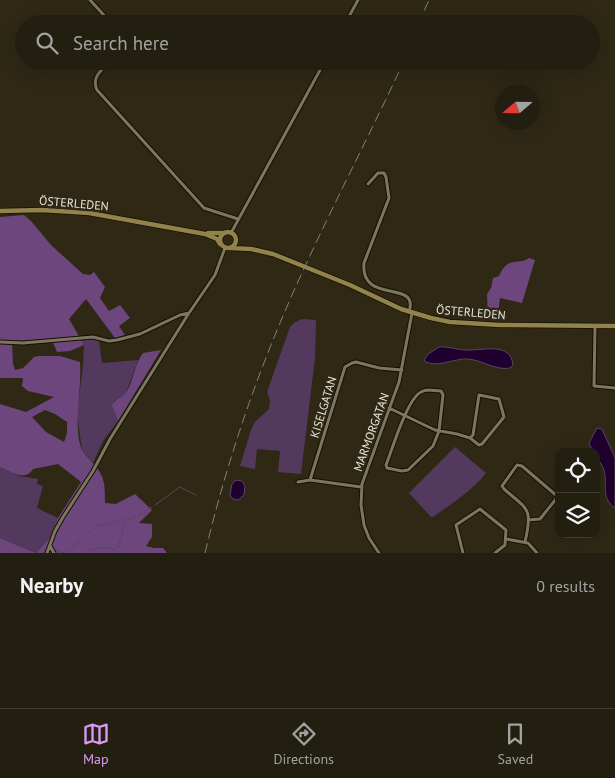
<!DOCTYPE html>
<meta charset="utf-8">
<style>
:root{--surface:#221e10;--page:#2e2b1e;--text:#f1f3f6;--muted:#a2a29f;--line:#3f3c30;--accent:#da9af6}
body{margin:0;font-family:"PT Sans",sans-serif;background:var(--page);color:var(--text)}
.controls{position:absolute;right:15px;bottom:15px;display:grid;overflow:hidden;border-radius:10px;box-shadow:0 5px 20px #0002}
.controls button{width:45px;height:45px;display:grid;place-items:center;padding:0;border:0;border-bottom:1px solid var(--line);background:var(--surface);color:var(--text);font:25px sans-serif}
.compass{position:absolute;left:495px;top:85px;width:45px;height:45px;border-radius:50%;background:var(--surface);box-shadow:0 5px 20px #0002;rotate:250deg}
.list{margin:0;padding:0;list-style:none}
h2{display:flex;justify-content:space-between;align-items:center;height:65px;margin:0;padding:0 20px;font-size:21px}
h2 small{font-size:16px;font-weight:400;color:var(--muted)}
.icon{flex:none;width:28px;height:28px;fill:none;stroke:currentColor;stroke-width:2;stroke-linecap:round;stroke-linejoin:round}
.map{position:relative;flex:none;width:615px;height:553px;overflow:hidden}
.search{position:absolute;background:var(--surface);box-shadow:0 5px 20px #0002;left:15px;right:15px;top:15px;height:55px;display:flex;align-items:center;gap:12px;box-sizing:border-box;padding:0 18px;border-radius:28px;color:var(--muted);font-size:19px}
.sheet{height:155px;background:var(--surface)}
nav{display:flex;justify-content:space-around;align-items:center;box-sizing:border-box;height:70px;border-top:1px solid var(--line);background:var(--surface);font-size:14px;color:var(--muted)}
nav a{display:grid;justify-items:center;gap:2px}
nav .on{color:var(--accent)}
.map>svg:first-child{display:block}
</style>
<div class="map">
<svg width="615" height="553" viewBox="0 0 615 553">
<rect width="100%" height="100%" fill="#2e2815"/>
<path fill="#53395e" d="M302 319 316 320 315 358 301 474 278 472 280 451 257 449 255 469 240 466 251 430 255 422 269 409 270 400 267 392 290 327 294 323Z
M91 339 99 340 102 363 138 360 126 393 114 401 115 413 118 421 103 441 93 463 82 450 77 414 83 365 84 345 81 341Z
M455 447 486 473C472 491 451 504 433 517H431L409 493Z
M0 467 19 476 38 479 37 484 43 486 37 508 58 518 50 537 36 553 0 538Z"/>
<path fill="#6d467e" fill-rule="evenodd" d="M24 215 31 221 51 245 83 274 90 275 94 272 105 287 100 298 109 311 120 305 130 318 119 326 125 335 115 338 86 299 69 319 84 345 70 351 57 352 52 340 12 341 13 364 15 370 23 368 34 357 39 356H60L80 362C82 391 73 420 81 448 83 453 88 457 91 461 105 476 105 483 105 503L116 504 135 494 152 510 139 523 152 524V537L146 546 154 548H163L167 553H0V538L36 553 50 537 58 518 81 482 58 464 33 469C25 482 12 472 0 467V404L26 412 54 397 28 391 22 386 23 378H0V217ZM45 410 55 414 67 422V433L64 442 46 432 32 417Z
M529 258 535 260 522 303 500 298 497 321 488 317 487 294 491 288 493 278 499 276C508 255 517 266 529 258Z
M161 350 118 421 112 405C116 398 123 397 127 391 134 379 134 365 143 353Z"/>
<path fill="#20002e" stroke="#5c4562" d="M439 347C448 346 457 350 466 350 481 351 511 341 513 365L510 368C496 371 482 360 468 359 454 358 439 368 426 362L424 360 428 354Z
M597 428 602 429 615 458V508C600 498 608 484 604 470 602 463 596 459 596 452H593L589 443Z
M236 480 242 481 245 486 244 495 238 500 233 499 230 495 232 484Z"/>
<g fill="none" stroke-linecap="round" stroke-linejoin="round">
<path stroke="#5c4562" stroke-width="1" d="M155 505 180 487 196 495
M118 548 125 522
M54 550 64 553
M89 551C99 547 113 546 120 553
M42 553 45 552
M66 553 96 526 134 518 152 507"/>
<g stroke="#161001" stroke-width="5">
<path id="minor" d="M90 0 112 24
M345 24 358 0
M110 61C102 70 91 77 97 90L204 208 238 219
M368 184 378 173H384L386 177 389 198 364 263C360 306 420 278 409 312
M231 233 325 61
M595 326 594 386 615 388
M0 342 23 343 93 337 109 341 117 340 140 334 180 315 189 313
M428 390 441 391 443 395 439 431 433 446 408 470 402 471 387 468 386 465C392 450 407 399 421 392 423 391 426 390 428 390Z
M389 408 435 430 457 434 470 438 473 435 479 395 499 399 504 417 482 444 479 445 470 438
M310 480 345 367 352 363 356 362 379 368 402 370
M298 482 310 480 361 487
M506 539 528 543 537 553
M525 542C533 508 528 510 504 489L502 486 517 465 522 466 557 496 556 499 540 519 528 520
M50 546 54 553
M47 553 55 531 63 517 93 471 110 439 189 313 215 275 225 248
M379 553 369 538 364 525 361 505 362 484 399 382 412 313
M463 553 456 525 480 509 506 530 505 545 495 553"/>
</g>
<g stroke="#161001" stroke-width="6">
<path id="secondary" d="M0 211 42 210 89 213 205 234 217 239 220 244
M220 240a8 8 0 1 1 16 0a8 8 0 1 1-16 0Z
M208 233H225
M230 248 251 249 273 254 350 285 401 309 431 318 450 322 500 325 615 326"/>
</g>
<use href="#minor" stroke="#7c755f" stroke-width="3"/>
<use href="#secondary" stroke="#92824c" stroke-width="4.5"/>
<path stroke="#868172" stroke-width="1" stroke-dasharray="10 5" stroke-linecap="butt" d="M418 24 429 0
M205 553C229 452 264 353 308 260 339 193 373 128 404 61"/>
</g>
<g text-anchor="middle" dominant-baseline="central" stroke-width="5" stroke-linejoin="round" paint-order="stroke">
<g font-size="12" fill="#e9e5da" stroke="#2e2815">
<text transform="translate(74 203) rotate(5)">ÖSTERLEDEN</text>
<text transform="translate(471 312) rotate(5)">ÖSTERLEDEN</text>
<text transform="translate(323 407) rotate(-73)">KISELGATAN</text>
<text transform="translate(371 432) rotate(-70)">MARMORGATAN</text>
</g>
</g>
</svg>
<div class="controls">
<button><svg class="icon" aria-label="locate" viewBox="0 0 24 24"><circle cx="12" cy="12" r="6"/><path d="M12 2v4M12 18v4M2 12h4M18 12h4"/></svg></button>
<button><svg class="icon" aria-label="layers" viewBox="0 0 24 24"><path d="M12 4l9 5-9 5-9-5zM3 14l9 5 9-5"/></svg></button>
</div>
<svg class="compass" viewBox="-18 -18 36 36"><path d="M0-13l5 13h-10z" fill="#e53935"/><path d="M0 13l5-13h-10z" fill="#a2a29f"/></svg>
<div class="search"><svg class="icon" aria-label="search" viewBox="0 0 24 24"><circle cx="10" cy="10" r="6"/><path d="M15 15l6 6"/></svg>Search here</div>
</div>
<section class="sheet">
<h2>Nearby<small>0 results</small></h2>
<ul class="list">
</ul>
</section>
<nav>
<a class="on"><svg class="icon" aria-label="map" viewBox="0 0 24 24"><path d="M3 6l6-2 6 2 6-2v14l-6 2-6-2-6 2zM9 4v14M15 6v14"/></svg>Map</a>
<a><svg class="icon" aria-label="directions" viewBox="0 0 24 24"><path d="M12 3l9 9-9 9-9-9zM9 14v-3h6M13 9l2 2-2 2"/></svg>Directions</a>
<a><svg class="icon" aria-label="saved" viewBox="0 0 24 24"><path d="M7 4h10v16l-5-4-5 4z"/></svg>Saved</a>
</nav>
